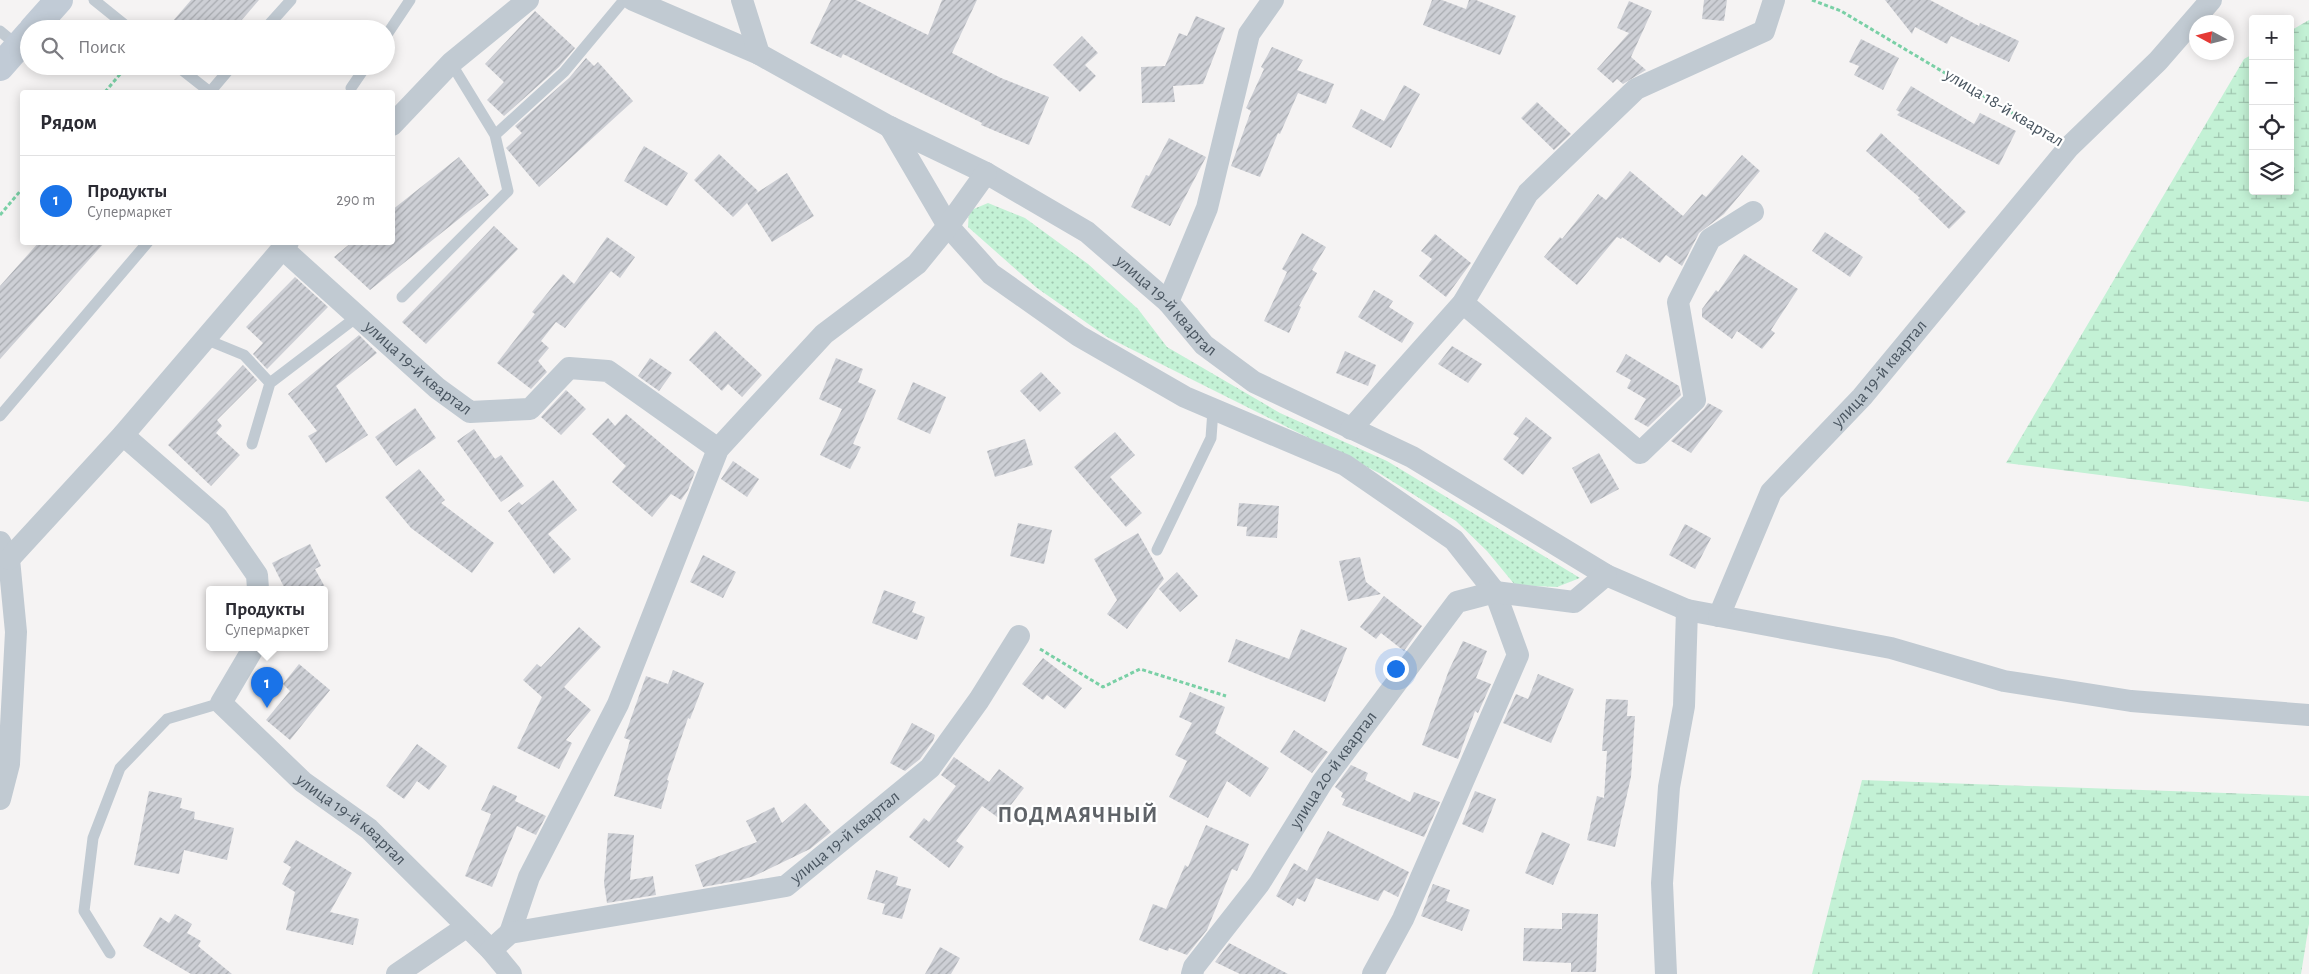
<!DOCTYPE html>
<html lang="ru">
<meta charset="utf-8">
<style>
:root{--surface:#fff;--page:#f7f7f7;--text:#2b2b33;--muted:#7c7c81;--line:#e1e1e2;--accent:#1a73e8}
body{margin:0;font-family:"Alegreya Sans",sans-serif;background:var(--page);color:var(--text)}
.controls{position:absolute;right:15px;top:15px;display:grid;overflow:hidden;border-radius:5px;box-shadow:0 2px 12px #0003}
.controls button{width:45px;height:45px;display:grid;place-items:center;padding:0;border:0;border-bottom:1px solid var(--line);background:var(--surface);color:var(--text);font:25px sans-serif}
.compass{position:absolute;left:2189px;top:15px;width:45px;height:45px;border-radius:50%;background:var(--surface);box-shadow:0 2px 12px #0003;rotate:277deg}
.you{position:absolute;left:1395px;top:668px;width:18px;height:18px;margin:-12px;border:4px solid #fff;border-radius:50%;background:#1a73e8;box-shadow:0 0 0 8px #1a73e833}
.badge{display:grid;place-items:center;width:32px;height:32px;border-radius:50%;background:var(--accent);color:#fff;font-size:16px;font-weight:700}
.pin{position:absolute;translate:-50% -41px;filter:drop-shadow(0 1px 2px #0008)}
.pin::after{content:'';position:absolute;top:26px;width:18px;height:15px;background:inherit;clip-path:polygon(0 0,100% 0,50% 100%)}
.popup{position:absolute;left:206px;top:586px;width:122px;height:65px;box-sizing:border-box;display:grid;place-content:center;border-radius:5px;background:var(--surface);filter:drop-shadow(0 1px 4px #0005);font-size:16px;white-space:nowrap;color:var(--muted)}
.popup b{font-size:19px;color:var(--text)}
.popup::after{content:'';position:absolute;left:50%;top:100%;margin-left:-10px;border:10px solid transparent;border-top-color:var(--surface)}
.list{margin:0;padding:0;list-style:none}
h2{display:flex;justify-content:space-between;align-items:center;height:65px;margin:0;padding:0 20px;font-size:21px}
h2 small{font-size:16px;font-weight:400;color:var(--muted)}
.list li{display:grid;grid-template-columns:32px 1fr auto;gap:15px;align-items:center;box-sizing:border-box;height:90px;padding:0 20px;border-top:1px solid var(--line)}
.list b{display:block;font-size:19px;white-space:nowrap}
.list p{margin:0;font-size:16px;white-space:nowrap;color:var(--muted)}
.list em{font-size:16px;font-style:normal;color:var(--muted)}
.icon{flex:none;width:28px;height:28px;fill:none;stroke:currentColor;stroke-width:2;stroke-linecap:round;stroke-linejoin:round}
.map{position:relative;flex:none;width:2309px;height:974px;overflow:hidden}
.search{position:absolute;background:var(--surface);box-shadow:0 2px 12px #0003;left:20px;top:20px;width:375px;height:55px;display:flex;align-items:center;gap:12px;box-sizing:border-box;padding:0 18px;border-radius:28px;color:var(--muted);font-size:19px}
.panel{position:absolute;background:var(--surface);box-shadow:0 2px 12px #0003;left:20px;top:90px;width:375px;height:155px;border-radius:5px}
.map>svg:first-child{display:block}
</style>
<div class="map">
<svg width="2309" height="974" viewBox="0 0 2309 974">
<defs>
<pattern id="grass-dots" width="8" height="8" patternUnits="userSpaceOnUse" patternTransform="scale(1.25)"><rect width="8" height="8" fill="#c3f1d5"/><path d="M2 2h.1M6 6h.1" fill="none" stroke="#a0c6b0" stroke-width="1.8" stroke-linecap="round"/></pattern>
<pattern id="wetland-marsh" width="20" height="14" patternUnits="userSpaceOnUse" patternTransform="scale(1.25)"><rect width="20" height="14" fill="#c3f1d5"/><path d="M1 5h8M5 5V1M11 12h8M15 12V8" fill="none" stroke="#a0c6b0"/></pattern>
<pattern id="building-hatch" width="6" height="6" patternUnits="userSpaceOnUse" patternTransform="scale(1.25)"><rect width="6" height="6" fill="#cdcfd5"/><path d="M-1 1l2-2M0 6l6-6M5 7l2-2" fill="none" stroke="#a8abb0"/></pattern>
</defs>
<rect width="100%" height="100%" fill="#f5f3f3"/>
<path fill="url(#grass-dots)" d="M988 203 1025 218 1088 264 1138 309 1167 347 1280 413 1387 461 1580 578 1557 587 1515 585 1487 551 1456 521 1379 473 1107 337 1037 288 968 227 969 211Z"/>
<path fill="url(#wetland-marsh)" d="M2309 20V502L2006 463 2244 59 2253 54V191H2290V31Z
M1862 780 2309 796V924L2301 974H1812Z"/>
<path fill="url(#building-hatch)" d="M191 0H259L234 29H166Z
M831 0H856L928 35 942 0H977L952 53 1001 78 1049 97 1029 145 981 125 982 123 843 54 841 58 810 43Z
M1432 0H1442L1466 9 1469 0H1476L1516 16 1500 55 1423 25Z
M1704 0H1727L1724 21 1702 19Z
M1885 0H1930L1979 26 1980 23 2019 41 2009 62 1951 36 1947 44 1915 27 1912 34Z
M1629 1 1652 11 1631 57 1646 70 1623 84 1617 79 1613 83 1597 69 1629 33 1617 28Z
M535 11 575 48 559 67 504 116 487 100 504 82 485 64Z
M1196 16 1225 28 1203 84 1173 86 1175 102 1142 103 1141 67 1165 66 1179 33 1187 36Z
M1082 36 1098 53 1085 65 1096 76 1080 92 1053 65Z
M1861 39 1899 58 1883 90 1854 75 1859 66 1849 62Z
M1272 47 1303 60 1297 70 1334 84 1326 104 1298 93 1280 134 1278 133 1260 177 1231 166 1251 111 1246 108 1264 69 1261 67Z
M586 58 594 66 598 62 633 101 539 187 506 148 522 133 515 126 569 78Z
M1404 85 1420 94 1391 148 1352 127 1361 109 1384 121Z
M1911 86 1974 124 1980 113 2016 131 1999 165 1897 115 1900 112 1896 110Z
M1537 102 1571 134 1554 150 1521 118Z
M1881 133 1966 212 1949 229 1918 199 1920 198 1866 151Z
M1169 138 1206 157 1170 226 1131 207 1146 175 1149 176Z
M644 146 688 173 667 206 624 181Z
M719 154 758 191 755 194 787 173 814 216 772 242 747 203 733 217 694 180Z
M1742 155 1760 171 1724 214 1699 233 1682 266 1666 255 1660 263 1622 237 1621 239 1617 237 1577 285 1544 257 1560 237 1562 239 1598 194 1606 200 1630 171 1683 216 1702 194 1706 197Z
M459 157 489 195 370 290 334 257 352 242H392V210Z
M494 226 518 249 426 344 402 322Z
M1825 232 1863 257 1850 277 1812 251Z
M1302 233 1326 247 1312 270 1317 273 1299 306 1301 307 1289 333 1264 321 1287 272 1282 269Z
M1435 234 1471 263 1446 297 1419 276 1432 259 1421 251Z
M607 237 635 257 620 278 611 271 565 328 556 322 541 341 549 348 538 361 547 372 531 389 497 363 535 314 532 312 563 274 574 284Z
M39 242H105L0 359V286Z
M1744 254 1798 289 1771 330 1775 333 1762 349 1737 331 1732 339 1702 317V309L1716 290 1718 292Z
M295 277 328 307 267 369 253 354 263 343 246 327Z
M1374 290 1393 301 1389 307 1414 323 1402 343 1358 317Z
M715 331 762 375 742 397 728 384 722 391 689 360Z
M359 335 377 353 336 386 368 435 326 463 308 436 317 431 288 394Z
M1452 346 1482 364 1468 383 1438 364Z
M1345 351 1376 365 1368 386 1336 373Z
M1626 354 1679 386 1681 395 1648 427 1634 419 1646 399 1627 388 1631 380 1616 372Z
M650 358 672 373 659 391 638 376Z
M836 358 863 369 858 382 876 390 853 444 861 447 850 469 820 455 842 409 819 399Z
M243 365 257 380 217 420 222 426 216 433 240 455 211 486 168 445Z
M1041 372 1061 393 1040 412 1020 391Z
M913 382 946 397 930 434 897 419Z
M566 390 586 409 561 435 541 417Z
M1708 403 1723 411 1691 453 1671 441 1704 409Z
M415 408 436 438 396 466 375 437Z
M626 414 695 472 688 490 681 500 671 494 652 517 612 482 626 466 592 434 608 418 615 426Z
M1526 417 1552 438 1523 475 1503 459 1519 438 1513 434Z
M474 429 495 459 501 455 524 486 501 502 457 441Z
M1115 432 1135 455 1110 477 1142 513 1126 527 1074 467Z
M1025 439 1033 465 995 477 987 451Z
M1599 453 1619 489 1591 504 1572 468Z
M733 461 759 479 747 497 721 479Z
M419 469 445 500 441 503 494 543 472 573 411 528 385 497Z
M553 480 577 510 548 534 571 559 554 574 508 511 519 502 522 505Z
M1239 503 1279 506 1277 538 1246 536 1247 527 1237 526Z
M1018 523 1052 530 1044 564 1010 556Z
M1685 524 1711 538 1695 569 1669 555Z
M1138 533 1164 579 1127 629 1107 614 1117 600 1094 559Z
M310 544 321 566 315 569 326 589H285L272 563Z
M703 555 736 572 723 598 690 582Z
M1360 557 1366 582 1381 594 1348 601 1339 561Z
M1177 572 1198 596 1180 612 1159 589Z
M884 590 916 602 912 612 925 617 917 640 872 623Z
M1384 596 1422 626 1404 651 1381 633 1376 639 1360 627Z
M579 627 601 647 564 687 591 710 566 740 572 743 559 769 517 748 542 697 523 680 537 664 541 667Z
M1301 629 1347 648 1325 702 1228 662 1236 639 1289 659Z
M1463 641 1487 651 1476 678 1491 684 1478 713 1475 711 1458 759 1422 745 1449 670Z
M1043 658 1082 688 1065 709 1047 695 1043 700 1022 684Z
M299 664 330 690 290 740 266 720 290 691 283 684Z
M673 670 704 683 690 719 688 718 667 780 669 781 661 809 614 796 630 740 624 738 646 676 668 684Z
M1538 674 1574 689 1551 743 1503 723 1516 694 1528 699Z
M1190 692 1225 707 1215 733 1269 768 1250 797 1227 781 1208 818 1169 797 1187 761 1175 755 1192 723 1179 717Z
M1606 699 1628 700 1627 716H1635L1631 777 1615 847 1587 840 1597 796 1604 798 1607 751H1602Z
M912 723 935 735 933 741 920 759 905 771 890 763Z
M1294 730 1328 752 1312 773 1280 752Z
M417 744 447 766 429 790 417 781 404 799 386 786Z
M954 757 989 782 999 769 1024 788 1000 819 982 806 956 841 964 847 949 868 909 837 924 818 929 822 956 786 941 775Z
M1351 765 1368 773 1365 780 1410 802 1414 792 1440 802 1424 837 1342 805 1345 799 1341 797 1343 793 1335 787Z
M493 785 517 796 515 801 546 816 536 835 517 826 492 887 465 876 491 814 481 810Z
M149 791 182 798 180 808 195 812 194 819 234 828 227 860 184 850 179 874 134 865Z
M1475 791 1496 799 1483 833 1462 824Z
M805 803 831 832 810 849 754 876 741 880 703 887 695 865 757 842 746 821 774 807 782 823Z
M1206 825 1249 844 1237 871 1232 869 1207 930 1187 955 1169 948 1168 951 1139 940 1153 904 1166 909 1185 865 1188 867Z
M1328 831 1409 872 1398 897 1384 890 1378 901 1316 878 1305 902 1297 898 1293 906 1276 896 1294 863 1307 871Z
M1542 832 1570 844 1553 885 1525 873Z
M608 833 634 835 630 880 653 876 656 895 607 903 604 883Z
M296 840 352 873 330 912 359 919 353 945 286 930 295 892 282 884 291 867 283 862Z
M876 870 898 877 896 885 911 889 902 919 882 914 885 904 867 899Z
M1433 884 1450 890 1446 901 1470 910 1462 931 1421 916Z
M1562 913 1598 914 1596 972H1571V963L1523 961 1524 928 1562 929Z
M175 914 192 924 187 933 201 941 198 946 232 974H191L143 946 160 917 169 923Z
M1229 943 1288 974H1240L1215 962Z
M940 947 960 958 951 974H925Z"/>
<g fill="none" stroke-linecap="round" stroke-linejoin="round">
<path stroke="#7ad0a6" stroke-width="3" stroke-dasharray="4 2.5" stroke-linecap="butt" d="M1812 0 1841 11 2049 135
M105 92 127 66
M0 215 22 189
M1040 649 1103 687 1140 669 1226 696"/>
<path stroke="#c1cad2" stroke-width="11" d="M94 0 130 29
M265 29 291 0
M0 31 18 46
M386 36 410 0
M451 63 495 135
M177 66 210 92 232 66
M351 88 366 66
M402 297 508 191 495 135 564 72 624 0
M205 339 244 355 270 383
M0 416 148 242
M252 444 270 383 358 316
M1157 550 1211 438 1213 410
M110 953 84 911 93 838 120 768 167 719 221 703"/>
<g stroke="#c1cad2" stroke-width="22">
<path id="s1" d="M633 0 759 54 890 127 986 173 1087 232 1168 302 1204 345 1254 382 1412 457 1606 575 1687 610 1891 648 2004 681 2131 701 2309 715"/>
<path d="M742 0 759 54"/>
<path d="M392 125 451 63 528 0"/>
<path d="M890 127 948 226 991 274 1079 336 1185 397 1345 465 1454 540 1495 592 1518 655 1403 919 1373 974"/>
<path id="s2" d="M283 249 437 388 470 412 530 409 569 368 608 371 718 449"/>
<path d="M1168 302 1207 208 1249 34 1273 0"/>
<path d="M1463 303 1640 453 1695 400 1678 302 1710 239 1753 212"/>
<path d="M1351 429 1463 303 1528 193 1636 89 1764 31 1774 0"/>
<path d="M123 435 217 517 257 575 258 589"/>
<path d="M0 542 9 559 16 632 9 764 0 799"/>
<path d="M9 559 123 435 288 242"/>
<path id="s3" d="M1719 616 1771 492 1862 397 2069 147 2158 61 2211 0"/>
<path id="s4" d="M254 647 221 703 303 782 369 829 491 950 511 974"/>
<path d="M510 933 529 877 618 704 718 449 824 334 917 264 948 226 986 173"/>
<path id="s5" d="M491 950 510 933 786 886 930 768 979 700 1019 636"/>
<path d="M397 974 466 927"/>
<path id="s6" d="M1192 974 1194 967 1259 884 1323 781 1457 602 1495 592 1574 602 1606 575"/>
<path d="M1666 974 1662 883 1669 787 1684 706 1687 610"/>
</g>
<path stroke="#c1cbd6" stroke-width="28" d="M33 29 59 0
M0 67 29 34"/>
</g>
<g text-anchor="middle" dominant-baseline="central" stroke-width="4.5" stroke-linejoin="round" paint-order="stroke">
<g font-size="18" fill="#4a5661" stroke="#fff">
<text transform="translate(2004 108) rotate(31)">улица 18-й квартал</text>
<text stroke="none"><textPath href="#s1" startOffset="619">улица 19-й квартал</textPath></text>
<text stroke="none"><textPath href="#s2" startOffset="180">улица 19-й квартал</textPath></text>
<text stroke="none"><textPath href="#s3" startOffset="295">улица 19-й квартал</textPath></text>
<text stroke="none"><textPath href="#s6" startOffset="249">улица 20-й квартал</textPath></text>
<text stroke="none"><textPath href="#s4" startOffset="240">улица 19-й квартал</textPath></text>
<text stroke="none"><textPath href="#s5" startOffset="382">улица 19-й квартал</textPath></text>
</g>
<g font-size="22" font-weight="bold" letter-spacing="1" fill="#5f6368" stroke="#fff">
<text x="1078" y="815">ПОДМАЯЧНЫЙ</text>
</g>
</g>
</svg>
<div class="controls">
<button>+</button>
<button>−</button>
<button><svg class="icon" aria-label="locate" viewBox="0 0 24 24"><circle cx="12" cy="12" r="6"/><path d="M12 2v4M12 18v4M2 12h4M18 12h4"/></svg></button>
<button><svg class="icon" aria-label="layers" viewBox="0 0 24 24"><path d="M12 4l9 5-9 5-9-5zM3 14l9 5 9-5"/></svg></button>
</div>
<svg class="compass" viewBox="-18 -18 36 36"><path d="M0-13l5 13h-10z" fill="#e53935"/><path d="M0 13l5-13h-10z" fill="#7c7c81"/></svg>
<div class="you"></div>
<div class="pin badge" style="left:267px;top:708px">1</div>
<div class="popup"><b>Продукты</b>Супермаркет</div>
<div class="search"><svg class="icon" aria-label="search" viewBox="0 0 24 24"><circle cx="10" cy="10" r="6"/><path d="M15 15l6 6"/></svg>Поиск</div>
<section class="panel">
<h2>Рядом<small></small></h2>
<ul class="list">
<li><span class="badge">1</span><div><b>Продукты</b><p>Супермаркет</p></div><em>290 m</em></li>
</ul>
</section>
</div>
